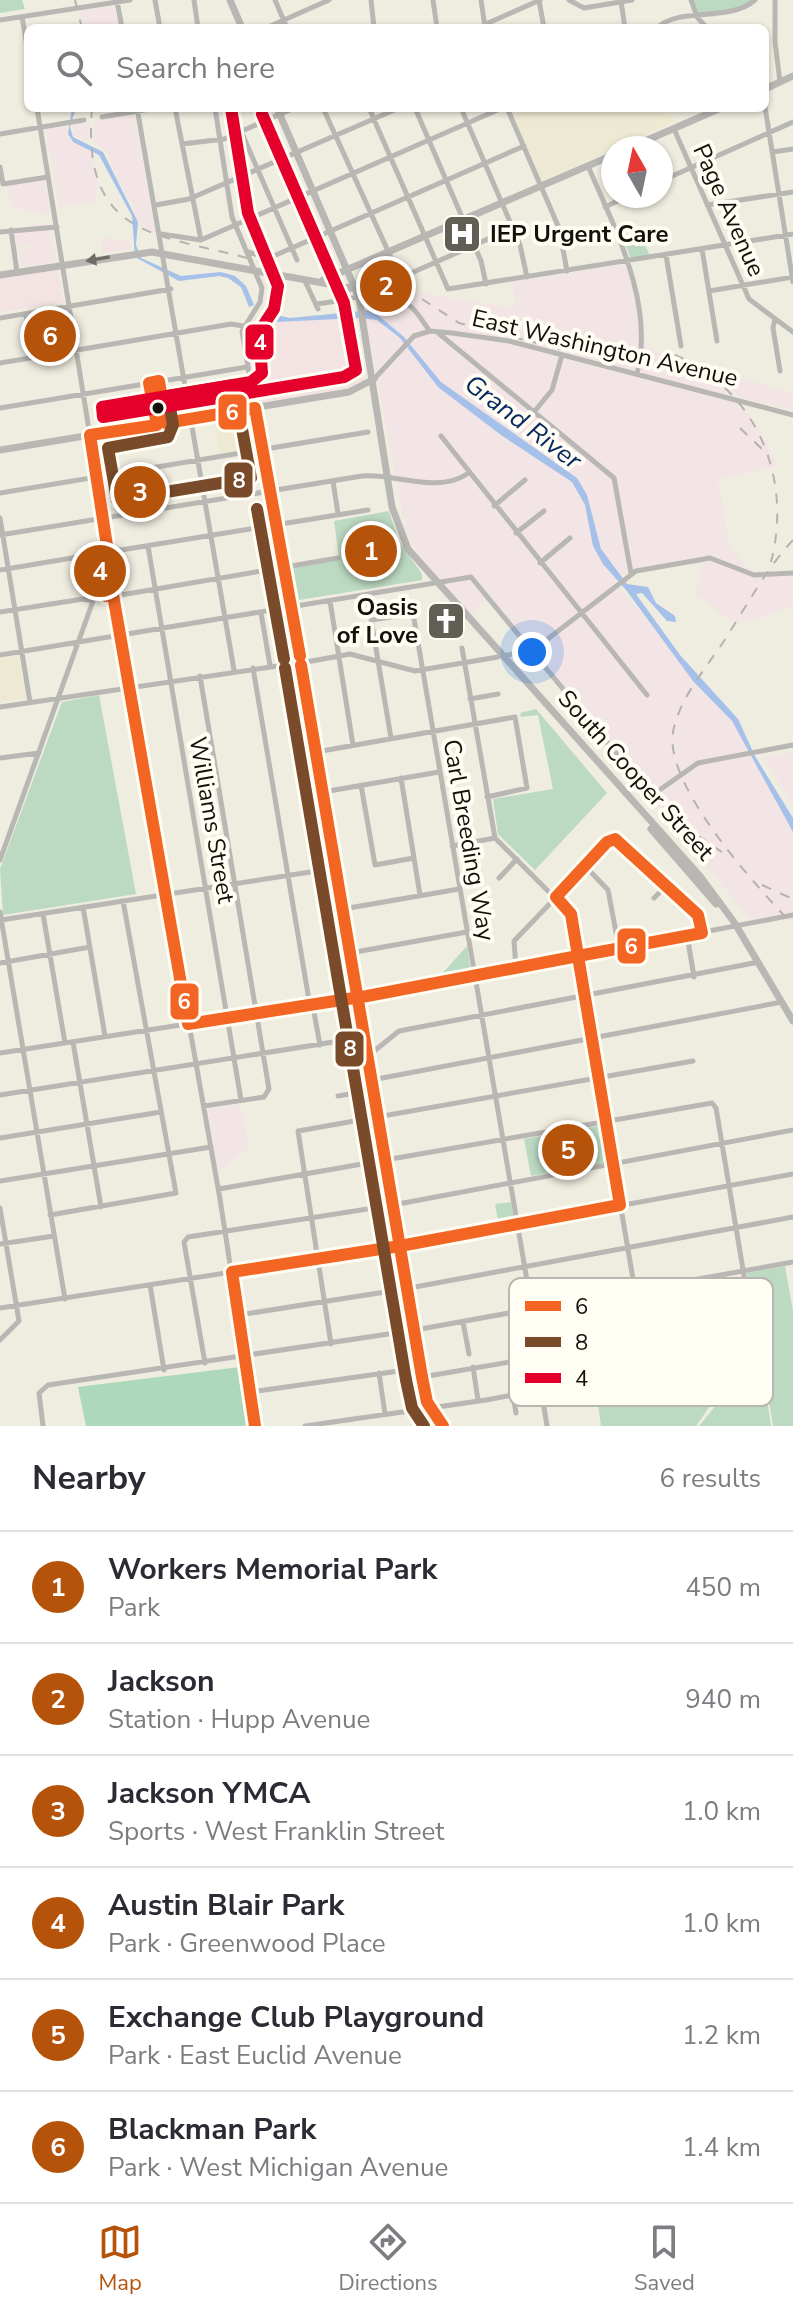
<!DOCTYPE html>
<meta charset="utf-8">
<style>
:root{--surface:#fff;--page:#f7f7f7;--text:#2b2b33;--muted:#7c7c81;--line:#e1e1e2;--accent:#b45309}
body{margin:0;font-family:"Nunito Sans",sans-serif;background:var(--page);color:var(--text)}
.compass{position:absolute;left:601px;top:136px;width:72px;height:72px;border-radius:50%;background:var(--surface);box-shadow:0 2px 6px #0004;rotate:351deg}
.you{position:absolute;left:532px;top:652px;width:28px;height:28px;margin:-20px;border:6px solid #fff;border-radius:50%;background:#1a73e8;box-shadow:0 0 0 12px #1a73e833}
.badge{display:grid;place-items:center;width:52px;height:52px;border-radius:50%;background:var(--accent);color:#fff;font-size:26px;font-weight:700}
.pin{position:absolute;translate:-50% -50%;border:4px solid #fff;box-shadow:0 2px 8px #0006}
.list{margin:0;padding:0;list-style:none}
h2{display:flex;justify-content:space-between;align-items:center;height:104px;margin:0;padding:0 32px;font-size:34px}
h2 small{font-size:26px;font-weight:400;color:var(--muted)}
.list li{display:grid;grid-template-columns:52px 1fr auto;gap:24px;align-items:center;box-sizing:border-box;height:112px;padding:0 32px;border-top:2px solid var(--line)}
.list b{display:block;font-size:30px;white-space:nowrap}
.list p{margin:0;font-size:26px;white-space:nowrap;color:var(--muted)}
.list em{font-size:26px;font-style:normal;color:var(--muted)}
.icon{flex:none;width:44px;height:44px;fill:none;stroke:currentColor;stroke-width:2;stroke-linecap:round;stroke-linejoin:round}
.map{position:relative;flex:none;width:793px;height:1426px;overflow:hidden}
.search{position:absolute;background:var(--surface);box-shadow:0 2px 6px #0004;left:24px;right:24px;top:24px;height:88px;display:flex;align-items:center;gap:20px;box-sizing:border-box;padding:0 28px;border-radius:12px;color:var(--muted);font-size:30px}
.sheet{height:776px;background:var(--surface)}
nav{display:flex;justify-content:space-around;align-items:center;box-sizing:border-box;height:112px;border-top:2px solid var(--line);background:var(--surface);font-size:22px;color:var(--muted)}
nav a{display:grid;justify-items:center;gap:4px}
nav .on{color:var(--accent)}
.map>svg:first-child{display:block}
</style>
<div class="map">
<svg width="793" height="1426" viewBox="0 0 793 1426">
<rect width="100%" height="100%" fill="#efece0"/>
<path fill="#f3e4e3" d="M101 238 129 241 132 248 103 253Z
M57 269 64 302 0 312V277Z
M255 316 276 322 360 318 358 328 365 379 352 387 261 404 257 399 246 339 247 328Z"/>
<path fill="#f3e4e5" d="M114 6 119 28H84L80 11Z
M134 115 142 157 156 234 136 222 133 203 117 179 107 151 93 142 94 121Z
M90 122 89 142 73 135V125Z
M67 126 69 140 89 149 100 186 94 190 96 201 59 207 46 129Z
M44 179 50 216 11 207 7 185Z
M48 223 57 261 21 267 18 250 33 248 35 255 34 245 17 248 14 229Z
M626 264 647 348 679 358 719 382 754 421 778 466 718 480 730 549 751 571 772 574 793 570V606L738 625 695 595 703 563 626 572 614 581 734 723 793 830V924L780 914 751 920 489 598 471 613 425 563 406 532 359 284 516 308 512 282Z
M712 369 793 394V410L741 398 710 371Z
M793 752V802L762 758Z
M240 1104 249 1147 218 1173 208 1109Z"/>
<path fill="#eee9d3" d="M510 108H668L674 122 542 181Z
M234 416 239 452 220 455 214 419Z
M19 656 26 698 0 702V659Z"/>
<path fill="#bcdac2" d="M0 0H22L25 9 0 13Z
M692 0H753L749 5 697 17Z
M640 234 650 256 631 259 624 241Z
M46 312 51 330 67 327 69 343 33 348 29 315Z
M258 328H264L271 335 270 341 264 347H257L251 339Z
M389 511 399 541 422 574V580L293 601 287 567 339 558 334 521Z
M102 552 107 555 113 587 106 596 94 592 88 559Z
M99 695 136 894 3 915 0 869 62 702Z
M536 709 607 793 535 870 498 834 493 799 553 789 538 715 521 717 520 713Z
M467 946 471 973 437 979 439 977Z
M603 1125 609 1162 531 1176 524 1139Z
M511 1202 514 1221 499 1225 495 1204Z
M785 1266 793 1311V1426H773L766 1383 752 1384 737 1401 712 1403 696 1426H598L601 1425 592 1362 755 1328 747 1273Z
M755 1385 765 1386 771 1426H699L718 1403 750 1401Z"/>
<path fill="#add8b9" d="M240 1367 248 1426H86L78 1387Z"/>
<path fill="#a5c1ea" d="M72 108H76L70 127 73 137 103 152 138 222 136 245 141 258 181 276 221 272 235 276 246 286 254 305 249 307 241 287 228 278 219 276 179 281 135 257 132 216 99 155 73 142 68 134Z
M372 310 404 337 441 382 577 478 587 495 601 549 627 584 648 587 656 603 675 616 676 622 667 621 642 593 636 594 680 655 738 719 755 756 793 818V832L732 721 693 681 626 590 603 564 593 546 585 505 572 482 501 435 438 387 400 338 377 320 359 318 276 322 261 316 267 313 290 318Z"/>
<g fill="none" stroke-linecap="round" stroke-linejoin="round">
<path stroke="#b8b7b3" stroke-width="5" d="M155 0 160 28
M194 0 198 28
M275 0 287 28
M371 0 374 28
M433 0 437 28
M481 0 485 27
M539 0 544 28
M569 0 584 8 632 0
M691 0 697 17 707 28
M775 0V42L780 82
M117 1 122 28
M621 1 625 28
M22 17 28 51
M0 20 130 0
M266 28 329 0
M477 28 540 0
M657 28C680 6 728 23 755 0
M765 107 793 282
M37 108 107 541 113 587 106 596
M137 108 234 670
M175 108 201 240
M215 108 232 217 262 288 260 302 242 331 255 408
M323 108 398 273 409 274 513 228
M369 108 448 289 793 234
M415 108 481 261 486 284
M461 108 520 245 527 277
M507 108 559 228 567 271
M102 117 156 108
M674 129 749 299 793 332
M241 131 297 260
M0 134 84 120
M182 144 224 139 294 108
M773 152 793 149
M588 166C615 229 655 304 637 374
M0 167 3 184 48 177
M661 181 793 122
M156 205 189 199 399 108
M707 205 793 192
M605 207 628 196
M11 230 17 272
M0 232 57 227
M161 234 201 240 502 108
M702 249 717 341
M248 252 269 258 524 146
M666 255 681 346
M305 281 318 309
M709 291 793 277
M316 304C344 302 384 285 410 306 418 312 424 324 430 331
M26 314 33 357
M0 318 171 289
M775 319 773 328 780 371
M437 332 614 478 631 573
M0 363 231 324 243 326
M374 379 414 336 430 331 452 333 509 341 793 415
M0 408 247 367
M534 412 552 390 562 355
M441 436 647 695
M333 481 338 514
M0 493 368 432
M494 506 525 480
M0 518 30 702
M281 524 368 510
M516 533 544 511
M0 535 362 476C395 473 437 494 467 474
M148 546 241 1100
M102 552 108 548 121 550 275 525
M540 563 570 538
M0 570 90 555
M112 589 220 1199 255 1426
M94 592 99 596H115L338 558
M367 595 391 738
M330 601 353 745
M0 612 83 599 93 601
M261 613 270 665
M372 620 409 614 414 619 544 1380 542 1395 547 1426
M462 648 495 838
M0 655 471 577 651 796 698 763 793 745
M504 656 536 648 636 571 710 558 754 575 793 573
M301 663 350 654 415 671 498 657
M253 668 309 1000 313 1007 320 1045
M200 676 269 1089 264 1097 204 1106
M470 699 498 694
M0 707 291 664
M316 752 515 717 527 788 487 797
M0 758 39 753
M401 778 420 895
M361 785 375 865 414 858
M323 792 439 772
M495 838 571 914 641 1326 650 1330 750 1310
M452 846 495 838
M0 860 93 601 88 559 92 554
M585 866 608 890 619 948
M499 878 517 859
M654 898 666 886
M83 907 105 1036
M343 909 459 889
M0 912 65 1299
M43 914 65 1043
M1 920 336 868
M687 935 694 977
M350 953 467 932
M0 963 90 947
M516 967 514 941 611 840 620 842 698 915 702 933
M73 1042 101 1207
M0 1053 361 997 793 915
M368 1056 399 1031 759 962
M372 1080 782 1002
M0 1095 365 1037
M338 1096 373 1090
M0 1138 161 1112
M0 1181 211 1147
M219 1189 712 1103 716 1108 754 1335
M0 1208 19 1321 0 1340
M50 1215 176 1193 123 901
M0 1244 54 1236
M150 1285 164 1370
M0 1308 400 1246 793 1174
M239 1315 404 1289 793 1217
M463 1322 469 1354
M331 1344 298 1131 693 1061
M205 1363 184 1242 188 1237 393 1205 793 1130
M473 1367 478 1400
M379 1373 385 1414
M422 1377 539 1357
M250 1392 420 1368
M513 1395 516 1413
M43 1426 39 1393 48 1385 415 1330 793 1262
M305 1426 486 1400 587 1381"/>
<path stroke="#b8b7b3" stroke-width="7" d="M230 0 242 28
M765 89 793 76
M277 108 359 298 392 507 408 549 700 876 734 922 793 1021
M629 148 721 108
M0 275 152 252 356 289
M323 280 613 155
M255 408 300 656
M0 450 349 392 374 379
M290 661a6 6 0 1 1 12 0a6 6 0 1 1-12 0Z
M301 665 422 1377 427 1402 443 1426
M651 829 716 904"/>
<path stroke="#b4b3b0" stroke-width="2" stroke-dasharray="10 10" stroke-linecap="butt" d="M75 0 82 28
M92 108C81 242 161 233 258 261
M403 293 422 299 459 323 560 349 610 357 637 355
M675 355C756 390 793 477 771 562
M740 428 763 450
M793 540C766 569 746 607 724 641 706 668 679 699 673 732 664 786 757 887 793 925
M697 835 726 855
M762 885 793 899"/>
<g stroke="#fffdf4" stroke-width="18">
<path id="bus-1" d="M112 589 188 1024 367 996 578 956
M106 596 113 585 90 435 157 425 149 383 159 381 166 423 255 408 300 656
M301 665 422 1377 427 1402 443 1426
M615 839 698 915 702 933 578 956 571 914 556 897 607 842Z
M255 1426 232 1272 400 1246 620 1205 578 956"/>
</g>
<g stroke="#fffdf4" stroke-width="18">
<path id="bus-2" d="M234 385 251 478 117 500 108 448 168 437 173 425 168 396Z
M257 509 284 659
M285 668 406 1380 412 1408 424 1426"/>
</g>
<g stroke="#fffdf4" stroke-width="18">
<path id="bus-3" d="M231 108 248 213 278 286 274 309 259 332 262 373 251 382 102 407 103 417 344 377 356 370 344 303 262 114"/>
</g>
<use href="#bus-1" stroke="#f26522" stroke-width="12"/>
<use href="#bus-2" stroke="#7a4b2a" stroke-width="12"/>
<use href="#bus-3" stroke="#e4002b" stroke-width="12"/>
</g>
<defs><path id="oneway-solid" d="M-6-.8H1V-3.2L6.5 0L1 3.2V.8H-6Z" transform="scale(2)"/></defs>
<use fill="#6e6c67" href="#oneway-solid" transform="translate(98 259) rotate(170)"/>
<defs>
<g id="hospital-square" transform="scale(2)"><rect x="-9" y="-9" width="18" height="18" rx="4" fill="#605e55" stroke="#fffdf4"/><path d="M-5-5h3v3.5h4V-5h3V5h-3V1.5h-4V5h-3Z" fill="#fff"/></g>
<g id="church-square" transform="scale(2)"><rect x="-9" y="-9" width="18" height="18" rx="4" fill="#605e55" stroke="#fffdf4"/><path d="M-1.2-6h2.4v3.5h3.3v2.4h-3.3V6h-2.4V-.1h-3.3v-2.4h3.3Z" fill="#fff"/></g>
</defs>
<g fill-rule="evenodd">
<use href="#hospital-square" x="462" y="234"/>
<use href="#church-square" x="446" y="621"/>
</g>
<circle fill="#13110a" stroke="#fffdf4" stroke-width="3" cx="158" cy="408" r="7"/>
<g text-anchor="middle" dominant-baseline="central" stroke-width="8" stroke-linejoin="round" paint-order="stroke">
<g font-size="24" fill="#13110a" stroke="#fffdf4">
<text transform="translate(729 210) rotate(66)">Page Avenue</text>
<text transform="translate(605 348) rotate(13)">East Washington Avenue</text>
<text transform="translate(636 775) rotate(48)">South Cooper Street</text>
<text transform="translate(212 820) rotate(80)">Williams Street</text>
<text transform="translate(469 840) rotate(80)">Carl Breeding Way</text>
</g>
<g font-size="24" font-weight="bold" fill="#13110a" stroke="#fffdf4" text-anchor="start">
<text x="490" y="234">IEP Urgent Care</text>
<text x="418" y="607" text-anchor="end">Oasis<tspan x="418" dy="28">of Love</tspan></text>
</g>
<g font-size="26" font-style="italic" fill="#04285f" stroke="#fffdf4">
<text transform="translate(523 422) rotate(37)">Grand River</text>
</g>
</g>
<rect x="509" y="1278" width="264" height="128" rx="12" fill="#fffdf4" stroke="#b8b6ae" stroke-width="2"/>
<rect x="525" y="1301" width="36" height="10" fill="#f26522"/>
<rect x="525" y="1337" width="36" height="10" fill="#7a4b2a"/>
<rect x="525" y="1373" width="36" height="10" fill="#e4002b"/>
<g font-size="22" fill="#13110a">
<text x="575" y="1314">6</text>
<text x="575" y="1350">8</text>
<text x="575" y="1386">4</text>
</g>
<g stroke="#fffdf4" stroke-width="3">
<rect x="244" y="323" width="31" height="38" rx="8" fill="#e4002b"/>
<rect x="217" y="393" width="31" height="38" rx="8" fill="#f26522"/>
<rect x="223" y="461" width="31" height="38" rx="8" fill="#7a4b2a"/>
<rect x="616" y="927" width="31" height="38" rx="8" fill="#f26522"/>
<rect x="169" y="982" width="31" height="39" rx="8" fill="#f26522"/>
<rect x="334" y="1030" width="31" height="38" rx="8" fill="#7a4b2a"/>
</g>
<g font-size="22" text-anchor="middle" font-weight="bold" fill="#fff">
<text x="260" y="350">4</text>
<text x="232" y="420">6</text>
<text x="239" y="488">8</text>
<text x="631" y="954">6</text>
<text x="184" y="1009">6</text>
<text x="350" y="1056">8</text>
</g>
</svg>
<svg class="compass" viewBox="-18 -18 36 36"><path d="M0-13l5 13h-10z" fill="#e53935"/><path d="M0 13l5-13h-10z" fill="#7c7c81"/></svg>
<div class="you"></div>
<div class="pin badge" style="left:371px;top:551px">1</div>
<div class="pin badge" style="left:386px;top:286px">2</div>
<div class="pin badge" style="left:140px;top:492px">3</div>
<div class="pin badge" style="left:100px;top:571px">4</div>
<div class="pin badge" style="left:568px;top:1150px">5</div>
<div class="pin badge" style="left:50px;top:336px">6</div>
<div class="search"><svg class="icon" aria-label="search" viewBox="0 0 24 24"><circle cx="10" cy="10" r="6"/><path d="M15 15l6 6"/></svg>Search here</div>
</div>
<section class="sheet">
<h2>Nearby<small>6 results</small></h2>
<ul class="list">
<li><span class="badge">1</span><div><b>Workers Memorial Park</b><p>Park</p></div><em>450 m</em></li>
<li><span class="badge">2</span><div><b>Jackson</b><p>Station · Hupp Avenue</p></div><em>940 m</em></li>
<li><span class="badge">3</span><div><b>Jackson YMCA</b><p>Sports · West Franklin Street</p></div><em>1.0 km</em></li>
<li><span class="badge">4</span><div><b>Austin Blair Park</b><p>Park · Greenwood Place</p></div><em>1.0 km</em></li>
<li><span class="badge">5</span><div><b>Exchange Club Playground</b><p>Park · East Euclid Avenue</p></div><em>1.2 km</em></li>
<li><span class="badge">6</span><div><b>Blackman Park</b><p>Park · West Michigan Avenue</p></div><em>1.4 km</em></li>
</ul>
</section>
<nav>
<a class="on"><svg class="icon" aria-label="map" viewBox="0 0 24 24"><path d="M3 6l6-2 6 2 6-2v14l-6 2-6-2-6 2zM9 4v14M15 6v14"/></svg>Map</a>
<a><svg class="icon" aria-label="directions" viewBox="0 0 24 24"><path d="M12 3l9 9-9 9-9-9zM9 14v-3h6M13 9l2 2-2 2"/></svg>Directions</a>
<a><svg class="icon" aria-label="saved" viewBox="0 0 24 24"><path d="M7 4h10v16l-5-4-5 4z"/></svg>Saved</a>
</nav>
